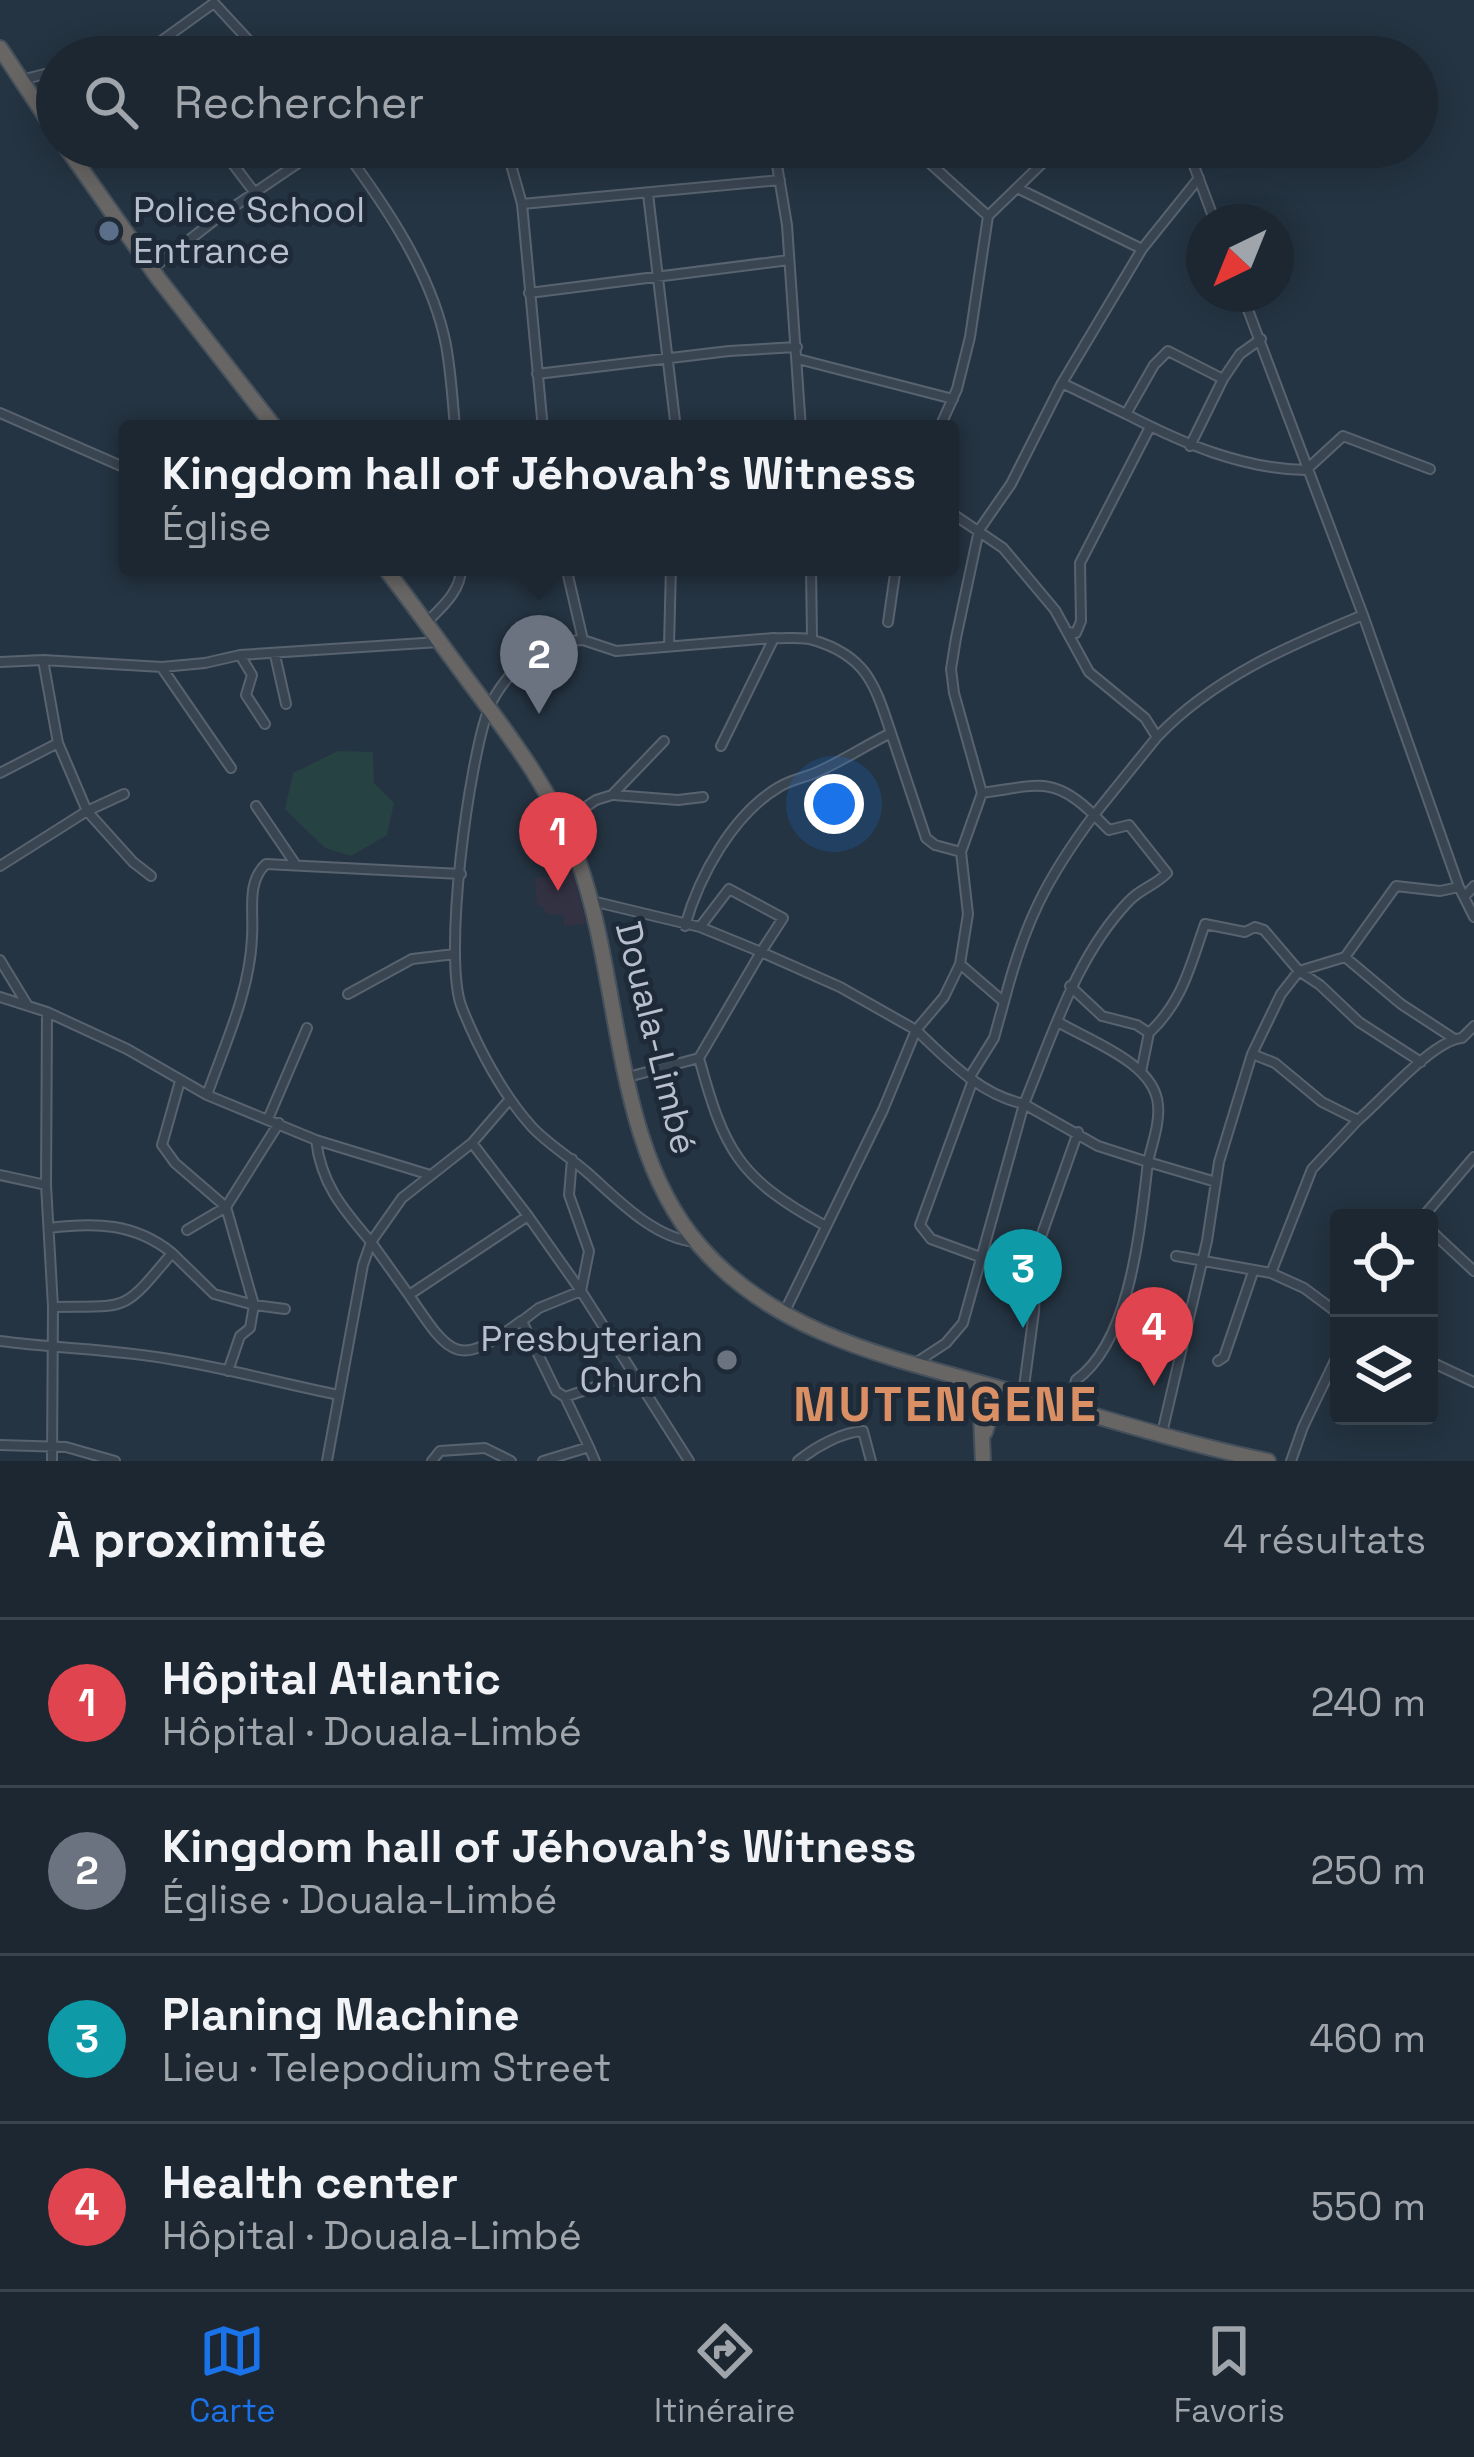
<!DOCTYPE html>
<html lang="fr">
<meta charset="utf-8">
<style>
:root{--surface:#1c2732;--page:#252f3a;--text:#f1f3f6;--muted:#a0a5ac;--line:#3a444d;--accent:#1a73e8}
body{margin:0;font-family:"Space Grotesk",sans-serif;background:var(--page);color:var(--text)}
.controls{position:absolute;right:36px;bottom:36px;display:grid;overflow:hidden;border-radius:12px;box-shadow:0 6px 30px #0003}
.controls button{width:108px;height:108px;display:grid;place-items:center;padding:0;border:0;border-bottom:3px solid var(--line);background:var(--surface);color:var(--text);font:60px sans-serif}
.compass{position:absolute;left:1186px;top:204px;width:108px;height:108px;border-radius:50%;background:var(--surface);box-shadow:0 6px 30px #0003;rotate:223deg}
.you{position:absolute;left:834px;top:804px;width:42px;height:42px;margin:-30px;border:9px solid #fff;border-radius:50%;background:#1a73e8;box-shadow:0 0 0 18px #1a73e833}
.badge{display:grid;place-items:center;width:78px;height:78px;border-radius:50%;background:var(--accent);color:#fff;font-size:39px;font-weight:700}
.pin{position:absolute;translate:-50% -99px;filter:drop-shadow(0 3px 6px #0008)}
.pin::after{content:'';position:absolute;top:63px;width:42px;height:36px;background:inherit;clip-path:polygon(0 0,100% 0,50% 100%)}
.popup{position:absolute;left:119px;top:420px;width:840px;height:156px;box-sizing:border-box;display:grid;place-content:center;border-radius:12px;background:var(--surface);filter:drop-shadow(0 3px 9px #0005);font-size:39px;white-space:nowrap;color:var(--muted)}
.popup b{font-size:45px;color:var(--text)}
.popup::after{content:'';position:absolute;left:50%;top:100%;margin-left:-24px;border:24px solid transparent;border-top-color:var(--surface)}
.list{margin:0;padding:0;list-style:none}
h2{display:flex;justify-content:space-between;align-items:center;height:156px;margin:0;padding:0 48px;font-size:51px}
h2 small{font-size:39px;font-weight:400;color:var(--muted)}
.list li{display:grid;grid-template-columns:78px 1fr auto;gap:36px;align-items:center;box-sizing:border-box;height:168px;padding:0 48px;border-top:3px solid var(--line)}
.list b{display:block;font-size:45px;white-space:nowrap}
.list p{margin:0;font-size:39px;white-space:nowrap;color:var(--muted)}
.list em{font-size:39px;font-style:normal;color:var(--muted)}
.icon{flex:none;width:66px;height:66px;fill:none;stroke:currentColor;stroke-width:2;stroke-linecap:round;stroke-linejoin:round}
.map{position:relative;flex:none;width:1474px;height:1461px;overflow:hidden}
.search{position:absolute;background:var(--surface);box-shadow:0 6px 30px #0003;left:36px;right:36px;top:36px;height:132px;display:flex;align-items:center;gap:30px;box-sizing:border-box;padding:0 42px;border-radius:66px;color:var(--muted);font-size:45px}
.sheet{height:828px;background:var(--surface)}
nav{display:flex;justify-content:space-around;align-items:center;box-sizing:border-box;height:168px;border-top:3px solid var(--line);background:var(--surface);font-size:33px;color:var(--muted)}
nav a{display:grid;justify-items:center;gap:6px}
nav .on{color:var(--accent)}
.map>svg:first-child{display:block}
</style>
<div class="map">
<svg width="1474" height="1461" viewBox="0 0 1474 1461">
<rect width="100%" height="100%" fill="#253442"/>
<path fill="#333243" d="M573 872 586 924 564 926 563 914H547L543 907 537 906 535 878Z"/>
<path fill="#274243" d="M338 751 373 752 374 783 394 803 387 835 351 856 325 848 285 809 293 773Z"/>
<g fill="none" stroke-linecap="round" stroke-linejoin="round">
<g stroke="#58636f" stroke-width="12">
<path id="minor" d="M118 57 150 49 214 3 264 57
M21 80 57 71
M220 147 255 193
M342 147C385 205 432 273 446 345 451 373 453 401 455 429
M506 147 522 204 543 429
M774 147 787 225 801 429
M912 147 988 216
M1187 147 1215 222
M1019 189 1142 249 1062 383 1126 414 1154 365 1168 351 1223 379 1240 354 1261 339
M648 194 676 429
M522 204 780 180
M1142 249 1199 178
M153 268 220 216 322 147
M529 293 789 260
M1242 294 1363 615 1459 887 1474 917
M798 359 953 399
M537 374 729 351 797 347
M0 413 128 469
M1126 414C1182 443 1242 469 1306 470L1343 436 1430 469
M939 429 957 389 970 337 988 216 1059 147
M1190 446 1223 379
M950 512 1003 548 1055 610 1089 672 1145 718 1157 737 1094 815C1053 774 1035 786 982 793L961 852
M566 567 583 640
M811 567 812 639
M427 622C442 607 462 590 461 567
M888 622 896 567
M1067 632 1076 633 1081 621 1080 563 1150 427
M669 646 671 567
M240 655 252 675 246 695 265 724
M275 655 286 704
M43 660 58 743
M0 662 43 660 162 667 205 663 240 655 439 642
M162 668 231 768
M1157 737C1213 678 1288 646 1363 615
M721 746 774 638C786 639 802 636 813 640 867 656 875 685 891 733
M0 773 58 743 87 811 0 866
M982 793 954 693 951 669 956 638 979 530 1011 484 1062 383
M124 794 87 811 133 862 151 876
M614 795 678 800 703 797
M256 806 294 862
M563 822 596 800 612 795 664 741
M1466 895 1474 886
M592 901 700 927 761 952 783 918 729 889 700 927
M685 926C699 876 733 814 779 787 790 780 803 778 815 773 841 762 866 745 891 733L926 838 935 845 961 852 968 914 960 964
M1345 957 1401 1004 1453 1038
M0 960 28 1006
M1070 986 1102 1016 1137 1025 1149 1033C1183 1001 1190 966 1205 924L1245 932 1255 927 1264 930 1299 971 1320 985 1359 1022 1421 1062
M348 994 412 959 455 954
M0 997 47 1012 127 1049 207 1095
M1058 1022C1090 1041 1155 1063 1158 1105 1160 1123 1152 1144 1148 1162L1216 1182
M1252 1054 1281 994 1299 971 1345 957 1396 886 1440 891 1459 887
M699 1058C724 1150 738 1178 824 1225
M1141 1072 1149 1033
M628 1077 699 1058 761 952 840 987 916 1030 944 997 960 964 1004 1002C1024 924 1046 879 1094 815L1109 830 1129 825 1167 873C1156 885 1140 889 1129 901 1076 956 1053 1034 1024 1104L1098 1146 1148 1162C1140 1228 1131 1341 1076 1380L1070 1407
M969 1078 994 1038 1004 1002
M973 1080 920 1225 931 1239 980 1257
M180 1081 162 1145 175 1163 226 1207 279 1123
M268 1119 307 1028
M316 1140C321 1184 343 1209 371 1242L402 1198 472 1143 510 1099
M472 1143 528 1216
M572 1159 569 1195 589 1251 581 1291 689 1461
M427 1174 316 1140 207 1095C225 1044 250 991 252 937 254 912 246 882 266 864L461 874
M0 1175 46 1185 53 1307 52 1461
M46 1185 47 1012
M1422 1218 1474 1157
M49 1228C95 1222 135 1223 172 1253 122 1313 130 1306 53 1307
M1429 1229 1474 1271
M187 1230 226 1207 254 1305 285 1309
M371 1242 409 1295 528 1216 581 1291 539 1308 522 1321 556 1391 565 1397 633 1374
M695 1242C654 1238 618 1200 589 1174 570 1157 549 1145 532 1127 503 1095 478 1048 462 1008 442 959 469 759 489 708 498 686 518 666 533 649L541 643 583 640 616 651 774 638
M172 1253 214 1294 254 1305 250 1328 240 1336 228 1371
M1176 1256 1271 1273 1304 1288 1339 1314
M1271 1273 1312 1169 1358 1120
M409 1295C451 1357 457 1369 521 1321
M784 1313 883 1110 916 1030C949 1061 979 1094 1024 1104L963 1323 946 1343 917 1362
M0 1341C59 1349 117 1349 175 1360 230 1369 284 1384 339 1395
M1218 1361 1224 1357 1253 1272
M1429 1361 1474 1382
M1023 1394 1034 1312 1037 1248 1078 1132
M565 1397 589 1447
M1162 1433 1207 1241 1219 1162 1252 1054 1275 1063 1322 1102 1358 1120C1382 1100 1433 1040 1462 1038L1474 1026
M0 1445 66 1447 115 1461
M327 1461 363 1265 371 1242
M432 1461 440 1451 485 1448 511 1461
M543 1461 589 1447 595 1461
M798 1461C815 1447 842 1432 863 1431L871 1461
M1291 1461 1303 1427 1339 1352"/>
</g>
<g stroke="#44505c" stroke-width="18">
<path id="trunk" d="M0 48 57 134
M66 147 158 278 276 429
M384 567C416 608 445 650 476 691 516 744 555 797 578 860 622 981 612 1146 700 1246 782 1341 909 1361 1023 1395 1105 1418 1185 1444 1268 1461
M985 1432 997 1389
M983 1461 981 1414 986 1386"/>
</g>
<use href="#minor" stroke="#3a4552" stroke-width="8"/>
<use href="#trunk" stroke="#686664" stroke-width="14"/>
</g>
<circle fill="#5c6f8a" stroke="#1e2a37" stroke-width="4.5" cx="109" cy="231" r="12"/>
<circle fill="#6b7280" stroke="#1e2a37" stroke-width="4.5" cx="727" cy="1360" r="12"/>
<g text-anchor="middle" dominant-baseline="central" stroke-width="10" stroke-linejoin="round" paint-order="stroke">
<g font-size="36" fill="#b7c0cc" stroke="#1e2a37" text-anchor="start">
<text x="133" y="210">Police School<tspan x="133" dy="41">Entrance</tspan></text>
<text x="703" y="1339" text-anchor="end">Presbyterian<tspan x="703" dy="41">Church</tspan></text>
</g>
<g font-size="36" fill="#b7c0cc" stroke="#1e2a37">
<text transform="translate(656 1038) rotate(76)">Douala-Limbé</text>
</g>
<g font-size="48" font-weight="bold" letter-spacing="3" fill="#da8f64" stroke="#1e2a37">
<text x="946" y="1404">MUTENGENE</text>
</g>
</g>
</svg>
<div class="controls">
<button><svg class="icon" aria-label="locate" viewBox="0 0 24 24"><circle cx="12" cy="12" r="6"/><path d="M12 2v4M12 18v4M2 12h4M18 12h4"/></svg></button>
<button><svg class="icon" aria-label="layers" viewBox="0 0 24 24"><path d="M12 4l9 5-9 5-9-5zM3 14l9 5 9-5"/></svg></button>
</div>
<svg class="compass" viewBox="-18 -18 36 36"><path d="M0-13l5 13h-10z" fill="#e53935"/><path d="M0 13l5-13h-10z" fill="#a0a5ac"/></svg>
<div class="you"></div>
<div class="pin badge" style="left:558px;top:891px;background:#e0444e">1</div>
<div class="pin badge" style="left:539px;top:714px;background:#6b7280">2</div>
<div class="popup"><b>Kingdom hall of Jéhovah's Witness</b>Église</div>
<div class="pin badge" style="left:1023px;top:1328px;background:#0f9aa8">3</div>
<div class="pin badge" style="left:1154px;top:1386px;background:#e0444e">4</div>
<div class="search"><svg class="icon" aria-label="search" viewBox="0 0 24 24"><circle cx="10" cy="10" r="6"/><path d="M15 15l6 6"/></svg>Rechercher</div>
</div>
<section class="sheet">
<h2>À proximité<small>4 résultats</small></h2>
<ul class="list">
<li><span class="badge" style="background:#e0444e">1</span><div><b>Hôpital Atlantic</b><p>Hôpital · Douala-Limbé</p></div><em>240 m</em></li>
<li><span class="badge" style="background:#6b7280">2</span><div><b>Kingdom hall of Jéhovah's Witness</b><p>Église · Douala-Limbé</p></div><em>250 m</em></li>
<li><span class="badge" style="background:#0f9aa8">3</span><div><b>Planing Machine</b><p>Lieu · Telepodium Street</p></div><em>460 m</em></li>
<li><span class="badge" style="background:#e0444e">4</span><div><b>Health center</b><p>Hôpital · Douala-Limbé</p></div><em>550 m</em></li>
</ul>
</section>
<nav>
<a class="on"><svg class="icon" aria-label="map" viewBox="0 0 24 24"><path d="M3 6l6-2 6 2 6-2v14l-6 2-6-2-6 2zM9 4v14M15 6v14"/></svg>Carte</a>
<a><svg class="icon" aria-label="directions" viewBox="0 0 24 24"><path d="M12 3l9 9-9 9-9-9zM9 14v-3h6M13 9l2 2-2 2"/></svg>Itinéraire</a>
<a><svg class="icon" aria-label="saved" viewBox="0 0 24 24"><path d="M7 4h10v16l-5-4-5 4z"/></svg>Favoris</a>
</nav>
